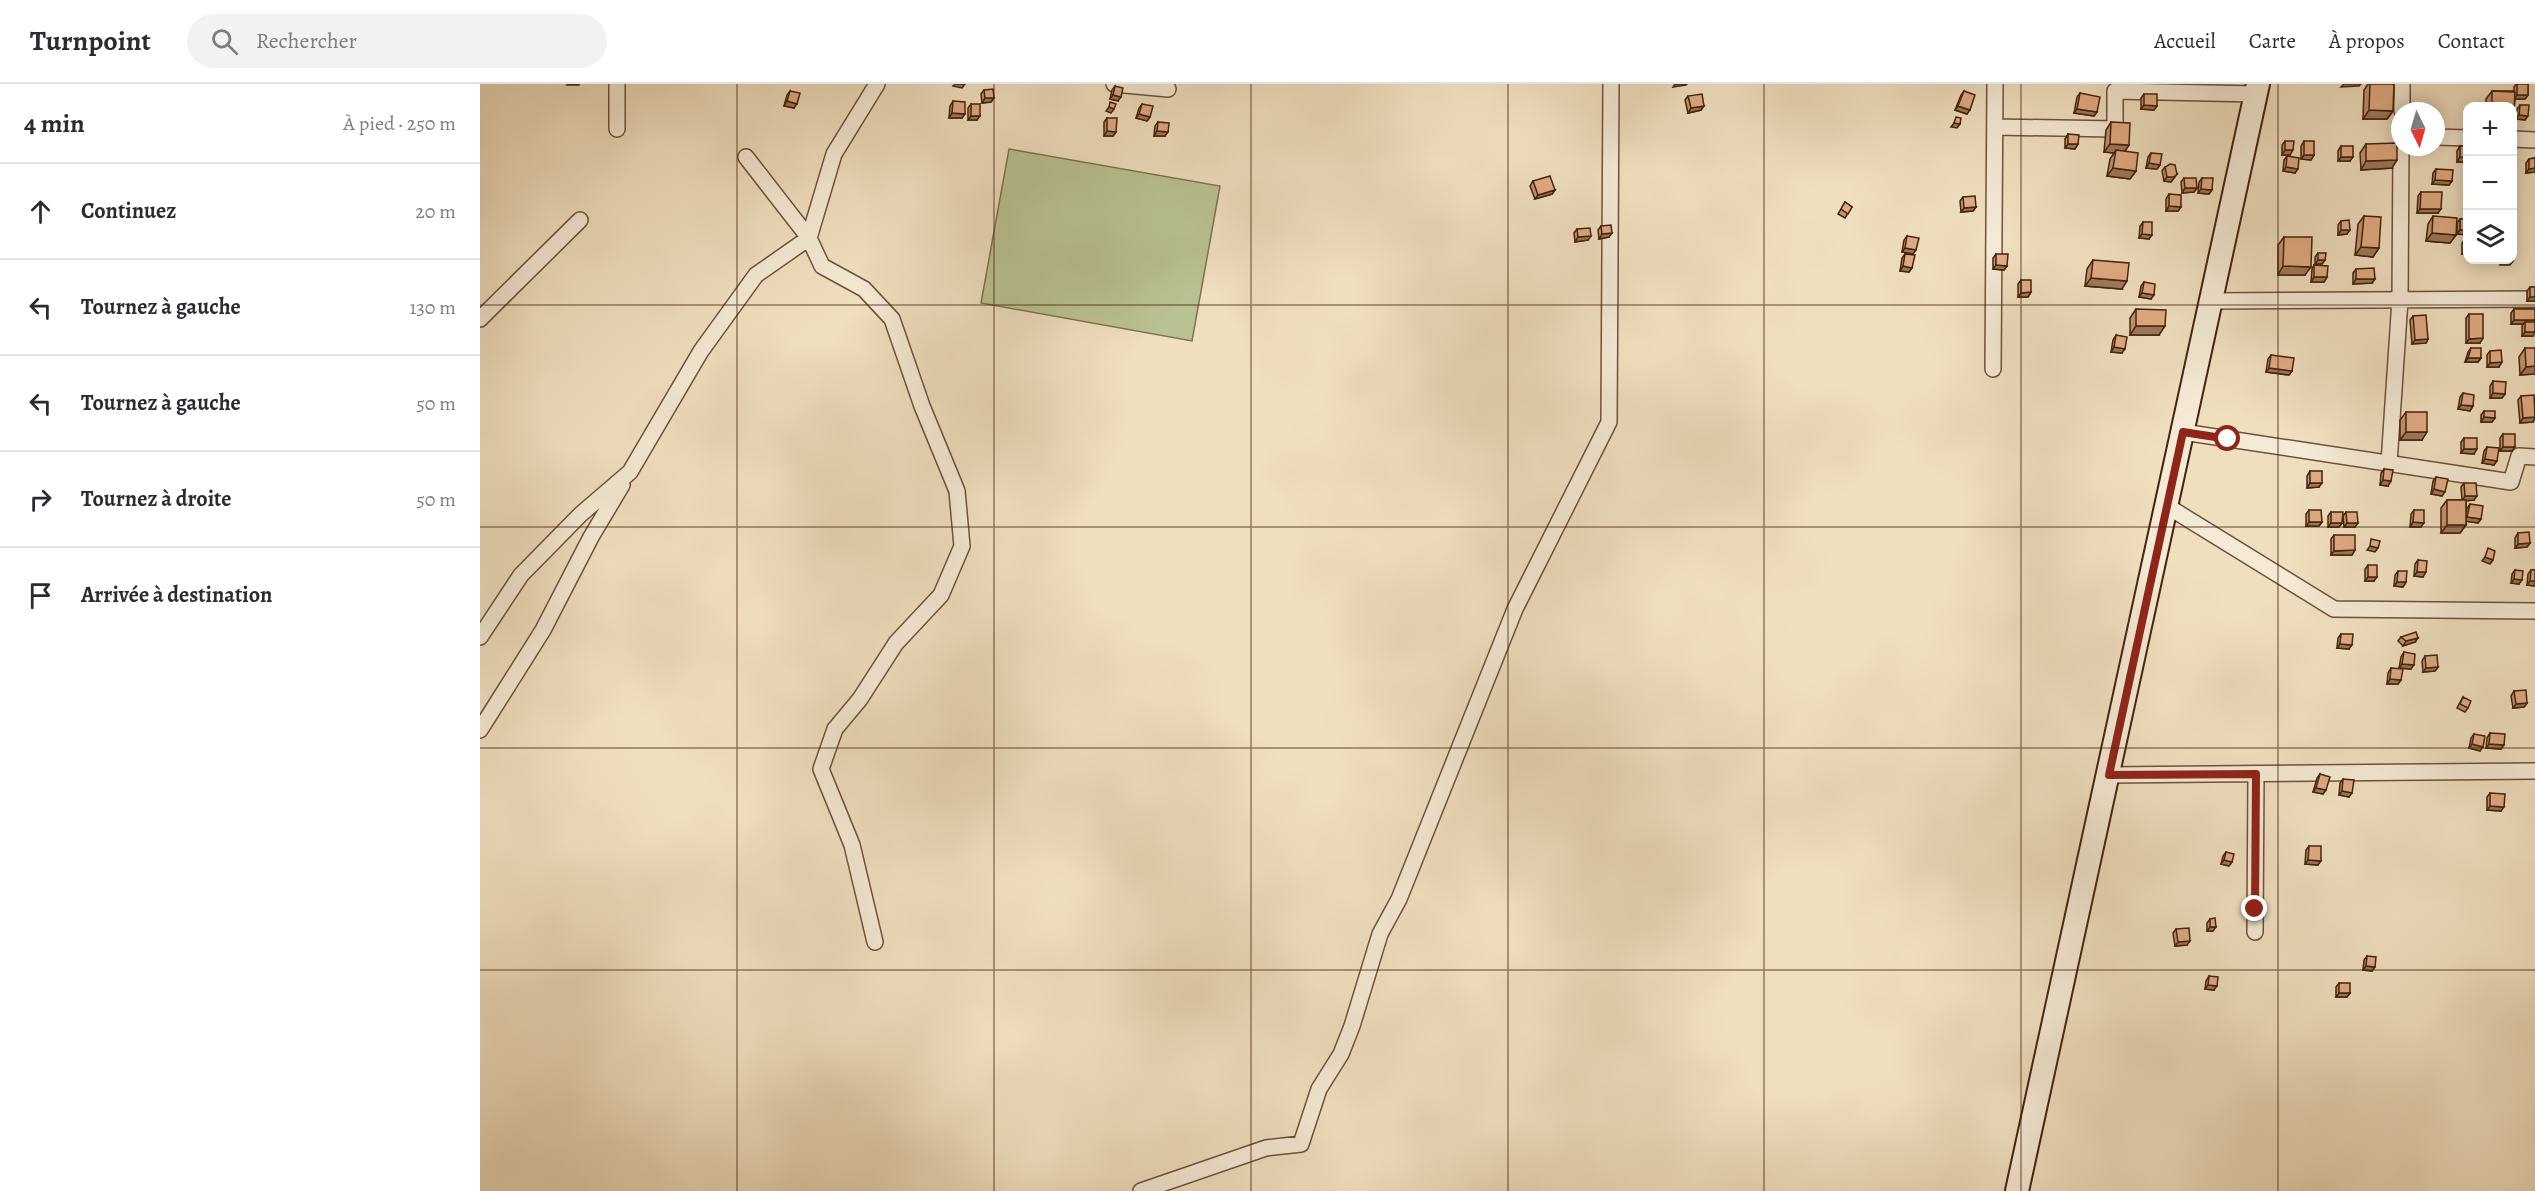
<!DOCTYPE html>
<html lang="fr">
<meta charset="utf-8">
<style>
:root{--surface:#fff;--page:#f2f2f3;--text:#2b2b33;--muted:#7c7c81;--line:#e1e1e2}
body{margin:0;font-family:Alegreya,serif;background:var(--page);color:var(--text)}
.controls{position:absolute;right:18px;top:18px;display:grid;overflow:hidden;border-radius:12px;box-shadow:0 3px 15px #0003}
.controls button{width:54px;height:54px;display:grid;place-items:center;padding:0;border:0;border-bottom:2px solid var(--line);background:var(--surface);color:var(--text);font:30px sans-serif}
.compass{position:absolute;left:1911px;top:18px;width:54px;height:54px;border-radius:50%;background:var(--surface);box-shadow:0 3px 15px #0003;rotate:175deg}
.stop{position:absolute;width:18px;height:18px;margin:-14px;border:4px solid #8f2418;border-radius:50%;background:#fff}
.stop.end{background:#8f2418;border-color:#fff;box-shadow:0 2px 6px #0008}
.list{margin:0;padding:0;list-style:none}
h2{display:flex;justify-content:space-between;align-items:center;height:78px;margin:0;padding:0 24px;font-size:26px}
h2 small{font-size:20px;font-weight:400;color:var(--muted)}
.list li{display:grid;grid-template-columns:39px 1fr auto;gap:18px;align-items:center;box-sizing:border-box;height:96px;padding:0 24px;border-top:2px solid var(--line)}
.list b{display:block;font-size:22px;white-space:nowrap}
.list em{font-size:20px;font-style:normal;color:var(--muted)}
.icon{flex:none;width:33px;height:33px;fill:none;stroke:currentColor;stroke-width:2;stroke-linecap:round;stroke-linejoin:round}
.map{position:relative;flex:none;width:2055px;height:1107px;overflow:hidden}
header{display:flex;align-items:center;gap:36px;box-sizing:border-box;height:84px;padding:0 30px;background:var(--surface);border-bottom:2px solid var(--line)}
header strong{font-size:28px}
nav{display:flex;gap:33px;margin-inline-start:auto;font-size:21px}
.search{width:420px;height:54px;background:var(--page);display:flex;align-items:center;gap:15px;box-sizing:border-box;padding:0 21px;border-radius:33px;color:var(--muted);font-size:22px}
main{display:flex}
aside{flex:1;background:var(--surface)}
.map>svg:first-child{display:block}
</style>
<header>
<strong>Turnpoint</strong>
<div class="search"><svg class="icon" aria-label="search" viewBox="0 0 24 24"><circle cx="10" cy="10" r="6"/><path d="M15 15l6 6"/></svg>Rechercher</div>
<nav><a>Accueil</a><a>Carte</a><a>À propos</a><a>Contact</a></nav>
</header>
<main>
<aside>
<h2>4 min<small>À pied · 250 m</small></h2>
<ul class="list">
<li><svg class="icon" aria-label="ahead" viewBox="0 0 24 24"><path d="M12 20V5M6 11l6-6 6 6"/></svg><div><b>Continuez</b></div><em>20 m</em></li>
<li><svg class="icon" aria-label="left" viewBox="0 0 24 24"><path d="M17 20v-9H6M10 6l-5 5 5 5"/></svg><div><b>Tournez à gauche</b></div><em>130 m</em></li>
<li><svg class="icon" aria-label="left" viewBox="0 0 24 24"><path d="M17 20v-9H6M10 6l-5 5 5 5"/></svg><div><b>Tournez à gauche</b></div><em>50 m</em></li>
<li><svg class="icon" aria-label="right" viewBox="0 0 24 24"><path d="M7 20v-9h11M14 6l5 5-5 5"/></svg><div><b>Tournez à droite</b></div><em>50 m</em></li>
<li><svg class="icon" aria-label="arrive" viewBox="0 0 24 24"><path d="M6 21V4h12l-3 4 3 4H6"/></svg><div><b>Arrivée à destination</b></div></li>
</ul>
</aside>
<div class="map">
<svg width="2055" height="1107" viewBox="0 0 2055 1107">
<rect width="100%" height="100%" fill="#f0dfbf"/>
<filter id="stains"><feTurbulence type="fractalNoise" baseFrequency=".00333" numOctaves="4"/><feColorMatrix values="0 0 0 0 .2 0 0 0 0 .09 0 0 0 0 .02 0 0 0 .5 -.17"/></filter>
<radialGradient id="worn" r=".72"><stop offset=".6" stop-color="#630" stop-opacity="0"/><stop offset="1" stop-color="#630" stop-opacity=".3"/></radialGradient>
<path fill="#b9c292" stroke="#7e724f" stroke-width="1.5" d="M529 65 740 102 712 257 501 219Z"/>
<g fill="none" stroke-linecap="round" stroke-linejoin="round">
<g stroke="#6e5239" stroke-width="18">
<path id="minor" d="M634 0 688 5
M1922 27V0
M1515 43 1635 45V7L1776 10
M137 45V0
M1956 53 1988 54
M2032 55 2055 56
M266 73 329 154 342 182 384 205 412 235 442 322 477 407 482 462 461 511 416 559 380 615 355 645 341 685 372 761 395 858
M1731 217 2055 215
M0 235 100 136
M1513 285 1515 0
M1703 348 2031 398 2039 372 2055 373
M1909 379 1920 216 1921 63
M1687 422 1854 525 2055 527
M0 553 41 491 101 430 150 388 221 267 276 191 329 154 354 70 397 0
M0 646 63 546 111 453 142 401
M1629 691 2055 687
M1775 848 1776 690
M661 1107 786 1064 821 1060 839 1005 861 970 872 942 900 850 919 815 1035 525 1129 338 1131 0"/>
</g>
<g stroke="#43230c" stroke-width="26">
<path id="secondary" d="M1537 1107 1778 0"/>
</g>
<use href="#minor" stroke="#f5ead5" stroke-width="15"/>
<use href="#secondary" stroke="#f5ead5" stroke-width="22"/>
</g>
<path fill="#c29371" stroke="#43230c" stroke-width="1.5" d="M1888 0H1914L1913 27 1907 35H1883L1884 6Z
M2036 0H2048V11L2045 15H2035L2034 26 2032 29V22H2006V15L2012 7H2034V3Z
M635 2 638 17 630 15 632 6Z
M504 6 514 14 511 18 502 19 501 10Z
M310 7 314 24 304 22 307 11Z
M1484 7 1487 30 1475 26 1481 11Z
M1600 9 1617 28 1614 32 1594 29 1597 13Z
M1664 10 1677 22 1674 26 1661 25V14Z
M1208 12 1221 26 1208 29 1205 16Z
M473 17 482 34H469L470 22Z
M491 20 497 36H488V24Z
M662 20 670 33 667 37 656 34 659 24Z
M2040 21 2045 36 2036 35 2037 25Z
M627 34 636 48 633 52H624V38Z
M678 38 685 52H674L675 42Z
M1631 38 1649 61 1645 67 1656 87 1650 95 1627 92 1630 75 1634 69 1624 68 1626 46Z
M1588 50 1598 60 1595 65 1585 64V55Z
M1805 57 1810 71H1802V61Z
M1824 57 1834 71 1831 76 1821 75V62Z
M1886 60 1912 84 1881 86 1880 69Z
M1861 62 1870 77H1858V67Z
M1980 62 1987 78H1977V67Z
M1671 69 1680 81 1677 85 1666 84 1668 73Z
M1807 72 1815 89 1803 87 1804 76Z
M2055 74V88L2046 89V79L2049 75Z
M1685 83 1697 90 1691 98 1684 97 1682 87Z
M1956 85 1972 97 1969 101 1952 100 1953 89Z
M1704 94 1717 104 1714 108 1702 109 1701 98Z
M1722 94 1732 106 1729 110 1718 109 1719 98Z
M1053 97 1075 106 1072 110 1055 115 1050 102Z
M1941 108 1958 129H1937L1938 112Z
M1689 110 1701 123 1698 127H1686V115Z
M1483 113 1496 123 1493 127 1481 128 1480 117Z
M1365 118 1372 123 1365 134 1358 130Z
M1884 132 1899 164 1893 173 1875 171 1878 140Z
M1953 132 1976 151 1970 159 1946 157 1948 140Z
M1980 135H1988L1977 150V139Z
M1861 137 1867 150 1858 151V141Z
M1663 138 1669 155 1659 154 1660 142Z
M1121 142 1129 153 1119 155 1118 146Z
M1097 145 1108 156 1095 158 1094 149Z
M1427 152 1433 170 1422 168 1424 156Z
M1804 153 1825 191H1798V161Z
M1985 155 1988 170H1982V159Z
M1838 169 1845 176 1842 180H1835V173Z
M1425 170 1432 184 1429 188 1420 187 1422 174Z
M1516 170 1527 182 1524 186 1513 185V174Z
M1613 176 1642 205 1605 202 1607 185Z
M1834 181 1847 193 1844 198H1831L1832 185Z
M1876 185 1892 199 1873 200V189Z
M1541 196 1551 208 1548 213H1538V200Z
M1664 198 1671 215 1659 213 1661 202Z
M2050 203H2055V217H2047V207Z
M1656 225 1679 251H1650V234Z
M2034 225H2055L2053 252H2042V242L2043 240H2031V229Z
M1989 230 2000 259H1986V234Z
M1933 232 1948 255 1946 259 1932 260 1930 236Z
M1636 251 1642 269 1631 268 1633 256Z
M1991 264 2001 274 1998 278H1985L1988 268Z
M2045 264 2055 290 2040 291 2039 273Z
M2010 267 2019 283H2007V271Z
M1791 271 1812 287 1809 291 1786 288 1788 275Z
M2013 297 2025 310 2022 314H2010V302Z
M1983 309 1993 322 1990 327 1978 325 1980 313Z
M2041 312 2054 316 2055 314V334L2053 338 2040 339 2038 316Z
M2004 327 2015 334 2012 338H2001V331Z
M1926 328 1942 356H1920V336Z
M2023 350 2032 367H2020V354Z
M1984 354 1994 370 1981 369V358Z
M2007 363 2014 381 2002 379 2004 367Z
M1904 385 1908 402 1900 401 1901 389Z
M1830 387 1839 403 1827 404V392Z
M1956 393 1962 412 1951 410 1953 397Z
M1984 399 1994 416 1986 417V428L1987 424 1990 420 2001 435 1998 439 1986 437V441L1980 449H1961V424L1967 416H1982L1981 403Z
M1829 426 1842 438 1839 442H1826V430Z
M1934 426 1941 443H1930L1931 430Z
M1851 428 1862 439 1859 443H1848V432Z
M1866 428 1875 443H1864L1863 432Z
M2038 449 2050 459 2047 463 2035 464V454Z
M1854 451 1875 466 1872 471H1851V455Z
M1938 476 1943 493 1934 492 1935 480Z
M1888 481 1894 497H1885V485Z
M2035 486 2039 500 2031 499 2032 490Z
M2051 486H2055V502L2047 501 2048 490Z
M1918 487 1926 498 1923 503 1914 502 1915 491Z
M1861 550 1869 565 1857 564 1858 554Z
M1921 553 1935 558 1923 562 1918 557Z
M1924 568 1931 585 1919 584 1921 573Z
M1945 572 1958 583 1955 587 1943 588 1942 577Z
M1911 584 1921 596 1918 600H1907L1908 589Z
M2034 607 2047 619 2044 623 2033 624 2031 612Z
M1983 613 1988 624 1985 628 1977 624Z
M2010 649 2021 665 2006 664 2007 654Z
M1994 650 2000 667 1989 664 1991 654Z
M1840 690 1846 706 1843 710 1833 708 1837 694Z
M1863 695 1869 713 1859 711 1860 699Z
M2010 709 2021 727 2007 726V713Z
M1829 762 1838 781 1825 780 1826 766Z
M1746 768 1752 778 1749 782 1741 780 1743 772Z
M1730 835 1733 847H1727V839Z
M1696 845 1707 861 1695 862 1693 849Z
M1887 872 1892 887 1883 886 1884 876Z
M1729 892 1734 906 1725 905 1726 897Z
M1859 899 1870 909 1867 913H1856V903Z"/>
<path fill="#9e785c" stroke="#43230c" stroke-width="1.5" d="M88 0H99V1H87Z
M475 0H485L482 4 473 2Z
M1195 0H1207L1206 1 1193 3Z
M1864 0H1881L1879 2 1861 3Z
M633 11 641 13 638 17 630 15Z
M2037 11H2048L2045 15H2034Z
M505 14H514L511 18 502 19Z
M307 17 317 20 314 24 304 22Z
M1664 21 1677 22 1674 26 1661 25Z
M1224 22 1221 26 1208 29 1211 24Z
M1478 22 1490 26 1487 30 1475 26Z
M629 23 634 25 631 29 626 27Z
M1597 25 1617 28 1614 32 1594 29Z
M1889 26 1913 27 1907 35H1883Z
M472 29 485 30 482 34H469Z
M659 30 670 33 667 37 656 34Z
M2039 31 2048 32 2045 36 2036 35Z
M491 32H500L497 36H488Z
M1474 39 1480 40 1477 44 1471 43Z
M627 47 636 48 633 52H624Z
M677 47 688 48 685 52H674Z
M1588 60H1598L1595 65 1585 64Z
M1630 60 1649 61 1643 70 1636 66 1634 69 1624 68Z
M1805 66H1813L1810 71H1802Z
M1824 71H1834L1831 76 1821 75Z
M1861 73H1873L1870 77H1858Z
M1980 73 1988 74V78H1977Z
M1917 76 1912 84 1881 86 1886 77Z
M1669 79 1680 81 1677 85 1666 84Z
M1806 83 1818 85 1815 89 1803 87Z
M1633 84 1656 87 1650 95 1627 92Z
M2055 84V88L2046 89 2049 85Z
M1697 90 1691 98 1684 97 1687 93Z
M1955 96 1972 97 1969 101 1952 100Z
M1705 104H1717L1714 108 1702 109Z
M1721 105 1732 106 1729 110 1718 109Z
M1075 106 1072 110 1055 115 1058 111Z
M1689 122 1701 123 1698 127H1686Z
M1496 123 1493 127 1481 128 1484 124Z
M1940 125H1961L1958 129H1937Z
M1861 146H1870L1867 150 1858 151Z
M1980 146H1988V151L1977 150Z
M1132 149 1129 153 1119 155 1122 150Z
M1952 149 1976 151 1970 159 1946 157Z
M1662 150 1672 151 1669 155 1659 154Z
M1111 152 1108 156 1095 158 1098 153Z
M1881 163 1899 164 1893 173 1875 171Z
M1425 164 1436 166 1433 170 1422 168Z
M1985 166H1988V170H1982Z
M1838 176H1845L1842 180H1835Z
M2023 177H2033L2030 181H2020Z
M1516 181 1527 182 1524 186 1513 185Z
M1423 182 1432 184 1429 188 1420 187Z
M1803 182 1831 183 1825 191H1798Z
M1834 193H1847L1844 198H1831Z
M1611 194 1647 197 1642 205 1605 202Z
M1876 195H1895L1892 199 1873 200Z
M1551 208 1548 213H1538L1541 209Z
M1662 209 1674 211 1671 215 1659 213Z
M2050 213H2055V217H2047Z
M2034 236H2055V240L2045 238 2043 240H2031Z
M1656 242H1685L1679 251H1650Z
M2045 248H2055V249L2053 252H2042Z
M2003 254 2000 259H1986L1989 255Z
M1948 255 1946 259 1932 260 1935 256Z
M1634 263 1645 265 1642 269 1631 268Z
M1988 274H2001L1998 278H1985Z
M2022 278 2019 283H2007L2010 279Z
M2055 282V290L2040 291 2046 283Z
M1789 284 1812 287 1809 291 1786 288Z
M2013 309 2025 310 2022 314H2010Z
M1981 321 1993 322 1990 327 1978 325Z
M2004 333 2015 334 2012 338H2001Z
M2055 333 2053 338 2040 339 2043 334Z
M1926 348H1947L1942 356H1920Z
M2023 363H2035L2032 367H2020Z
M1984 365H1997L1994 370 1981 369Z
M2005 375 2017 377 2014 381 2002 379Z
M1903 396 1911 397 1908 402 1900 401Z
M1830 399H1842L1839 403 1827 404Z
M1954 405 1965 408 1962 412 1951 410Z
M1985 412H1997L1994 416 1982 417Z
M1987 433 2001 435 1998 439 1984 437Z
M1829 438H1842L1839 442H1826Z
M1933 438 1944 439 1941 443H1930Z
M1851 439H1862L1859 443H1848Z
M1867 439H1878L1875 443H1864Z
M1967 441H1986L1980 449H1961Z
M2050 459 2047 463 2035 464 2038 460Z
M1890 462 1898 464 1895 468 1887 466Z
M1875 466 1872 471H1851L1854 467Z
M2005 473 2013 476 2010 480 2002 477Z
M1937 488H1946L1943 493 1934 492Z
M1888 493H1897L1894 497H1885Z
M2034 495 2042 496 2039 500 2031 499Z
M2050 497H2055V502L2047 501Z
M1917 498H1926L1923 503 1914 502Z
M1938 554 1935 558 1923 562 1926 557Z
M1860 560 1872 561 1869 565 1857 564Z
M1922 580 1934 581 1931 585 1919 584Z
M1958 583 1955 587 1943 588 1946 584Z
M1910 595 1921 596 1918 600H1907Z
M2047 619 2044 623 2033 624 2036 620Z
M1992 660 2003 663 2000 667 1989 664Z
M2009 660 2024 661 2021 665 2006 664Z
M1836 704 1846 706 1843 710 1833 708Z
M1862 707 1872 709 1869 713 1859 711Z
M2010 722 2024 723 2021 727 2007 726Z
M1744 776 1752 778 1749 782 1741 780Z
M1828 776 1841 777 1838 781 1825 780Z
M1730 843H1736L1733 847H1727Z
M1710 857 1707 861 1695 862 1698 858Z
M1886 882 1895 883 1892 887 1883 886Z
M1728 901 1737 902 1734 906 1725 905Z
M1859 909H1870L1867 913H1856Z"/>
<path fill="#e1ab83" stroke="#43230c" stroke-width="1.5" d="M1890 0H1914L1913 27 1889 26Z
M2037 0H2048V11H2037Z
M635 2 643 4 641 13 633 11Z
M513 5 514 14H505L504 6Z
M310 7 320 9 317 20 307 17Z
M1484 7 1495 11 1490 26 1478 22Z
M2012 7 2035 8 2034 26H2032V22H2012Z
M1600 9 1620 13 1617 28 1597 25Z
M1222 10 1224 22 1211 24 1208 12Z
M1664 10H1677V22L1664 21Z
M473 17 485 18V30L472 29Z
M630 18 636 20 634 25 629 23Z
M491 20H500V32H491Z
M662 20 673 22 670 33 659 30Z
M2040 21H2049L2048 32 2039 31Z
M1476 33 1481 34 1480 40 1474 39Z
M627 34H637L636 48 627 47Z
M678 38 689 39 688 48 677 47Z
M1631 38 1650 39 1649 61 1630 60Z
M1588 50 1599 51 1598 60H1588Z
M1805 57H1814L1813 66H1805Z
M1824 57H1834V71H1824Z
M1917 59V76L1886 77V60Z
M1861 62H1873V73H1861Z
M1980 62H1988V74L1980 73Z
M1636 66 1658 69 1656 87 1633 84Z
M1671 69 1682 70 1680 81 1669 79Z
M1807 72 1819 74 1818 85 1806 83Z
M2055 74V84L2049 85V75Z
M1690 80 1695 81 1697 90 1694 93H1687L1685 83Z
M2032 80H2034V97H2032Z
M1956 85 1973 86 1972 97 1955 96Z
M1070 92 1075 106 1058 111 1053 97Z
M1704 94H1716L1717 104H1705Z
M1722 94H1733L1732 106 1721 105Z
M1941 108H1962L1961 125H1940Z
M1689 110 1701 111V123L1689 122Z
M1495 112 1496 123 1484 124 1483 113Z
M1365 118 1372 123 1368 130 1361 125Z
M1884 132 1901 133 1899 164 1881 163Z
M1953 132 1977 134 1976 151 1952 149Z
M1980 135H1988V146H1980Z
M1869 136 1870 146H1861V137Z
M1663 138H1672V151L1662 150Z
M1131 141 1132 149 1122 150 1121 142Z
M1110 144 1111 152 1098 153 1097 145Z
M1427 152 1439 154 1436 166 1425 164Z
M1804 153H1832L1831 183 1803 182Z
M1985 155H1988V166H1985Z
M1838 169H1846L1845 176H1838Z
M1425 170 1435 171 1432 184 1423 182Z
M1516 170H1528L1527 182 1516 181Z
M2032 172 2033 177H2023V176H2032Z
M1613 176 1649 179 1647 197 1611 194Z
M1834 181 1848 182 1847 193H1834Z
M1894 184 1895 195H1876V185Z
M1541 196H1551V208L1541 209Z
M1664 198 1675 200 1674 211 1662 209Z
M2050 203H2055V213H2050Z
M1656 225 1686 226 1685 242H1656Z
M2034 225H2055V236H2034Z
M1989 230H2003V254L1989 255Z
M1946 231 1948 255 1935 256 1933 232Z
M2045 238H2055V248H2045Z
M1636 251 1647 253 1645 265 1634 263Z
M1991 264H2001V274H1988Z
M2045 264H2055V282L2046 283Z
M2021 266 2022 278 2010 279V267Z
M1791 271 1814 274 1812 287 1789 284Z
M2013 297 2026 298 2025 310 2013 309Z
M1983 309 1994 311 1993 322 1981 321Z
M2054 311 2055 333 2043 334 2041 312Z
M2004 327H2015V334L2004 333Z
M1926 328H1947V348H1926Z
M2023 350H2035V363H2023Z
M1984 354H1997V365H1984Z
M2007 363 2019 364 2017 377 2005 375Z
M1904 385 1913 386 1911 397 1903 396Z
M1830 387H1842V399H1830Z
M1956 393 1968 395 1965 408 1954 405Z
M1984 399H1996L1997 412H1985Z
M1967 416H1986V441H1967Z
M1990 420 2003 422 2001 435 1987 433Z
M1829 426H1841L1842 438H1829Z
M1934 426H1944V439L1933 438Z
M1851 428H1863L1862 439H1851Z
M1866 428H1877L1878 439H1867Z
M2049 448 2050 459 2038 460V449Z
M1854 451H1875V466L1854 467Z
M1891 455 1900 457 1898 464 1890 462Z
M2008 464 2015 467 2013 476 2005 473Z
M1938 476 1947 477 1946 488H1937Z
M1888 481H1897V493H1888Z
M2035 486 2043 487 2042 496 2034 495Z
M2051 486H2055V497H2050Z
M1918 487H1927L1926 498H1917Z
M1936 548 1938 554 1926 557 1921 553Z
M1861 550H1873L1872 561 1860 560Z
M1924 568 1935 570 1934 581 1922 580Z
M1957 571 1958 583 1946 584 1945 572Z
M1911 584 1923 585 1921 596 1910 595Z
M2046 606 2047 619 2036 620 2034 607Z
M1983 613 1991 617 1988 624 1980 620Z
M2010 649 2025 650 2024 661 2009 660Z
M1994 650 2005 652 2003 663 1992 660Z
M1840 690 1850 693 1846 706 1836 704Z
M1863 695 1874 696 1872 709 1862 707Z
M2010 709 2025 710 2024 723 2010 722Z
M1829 762H1841V777L1828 776Z
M1746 768 1754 770 1752 778 1744 776Z
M1735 834 1736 843H1730V835Z
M1709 844 1710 857 1698 858 1696 845Z
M1887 872 1896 873 1895 883 1886 882Z
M1729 892 1738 893 1737 902 1728 901Z
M1859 899H1870V909H1859Z"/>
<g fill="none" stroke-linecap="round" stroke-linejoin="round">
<path stroke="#8f2418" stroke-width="8" d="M1748 355 1703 348 1629 691 1776 690 1775 825"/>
</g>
<path fill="none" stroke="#43230c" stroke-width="1.5" stroke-opacity="0.55" d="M257 0V1107M514 0V1107M771 0V1107M1028 0V1107M1284 0V1107M1541 0V1107M1798 0V1107M0 221H2055M0 443H2055M0 664H2055M0 886H2055"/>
<rect width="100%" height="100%" filter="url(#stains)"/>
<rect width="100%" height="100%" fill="url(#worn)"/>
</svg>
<div class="controls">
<button>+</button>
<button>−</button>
<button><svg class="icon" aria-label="layers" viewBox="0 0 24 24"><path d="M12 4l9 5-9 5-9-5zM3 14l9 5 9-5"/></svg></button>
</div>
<svg class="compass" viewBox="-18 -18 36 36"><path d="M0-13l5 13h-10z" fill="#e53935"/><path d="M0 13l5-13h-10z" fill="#7c7c81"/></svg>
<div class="stop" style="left:1748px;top:355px"></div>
<div class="stop end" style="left:1775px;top:825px"></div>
</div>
</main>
